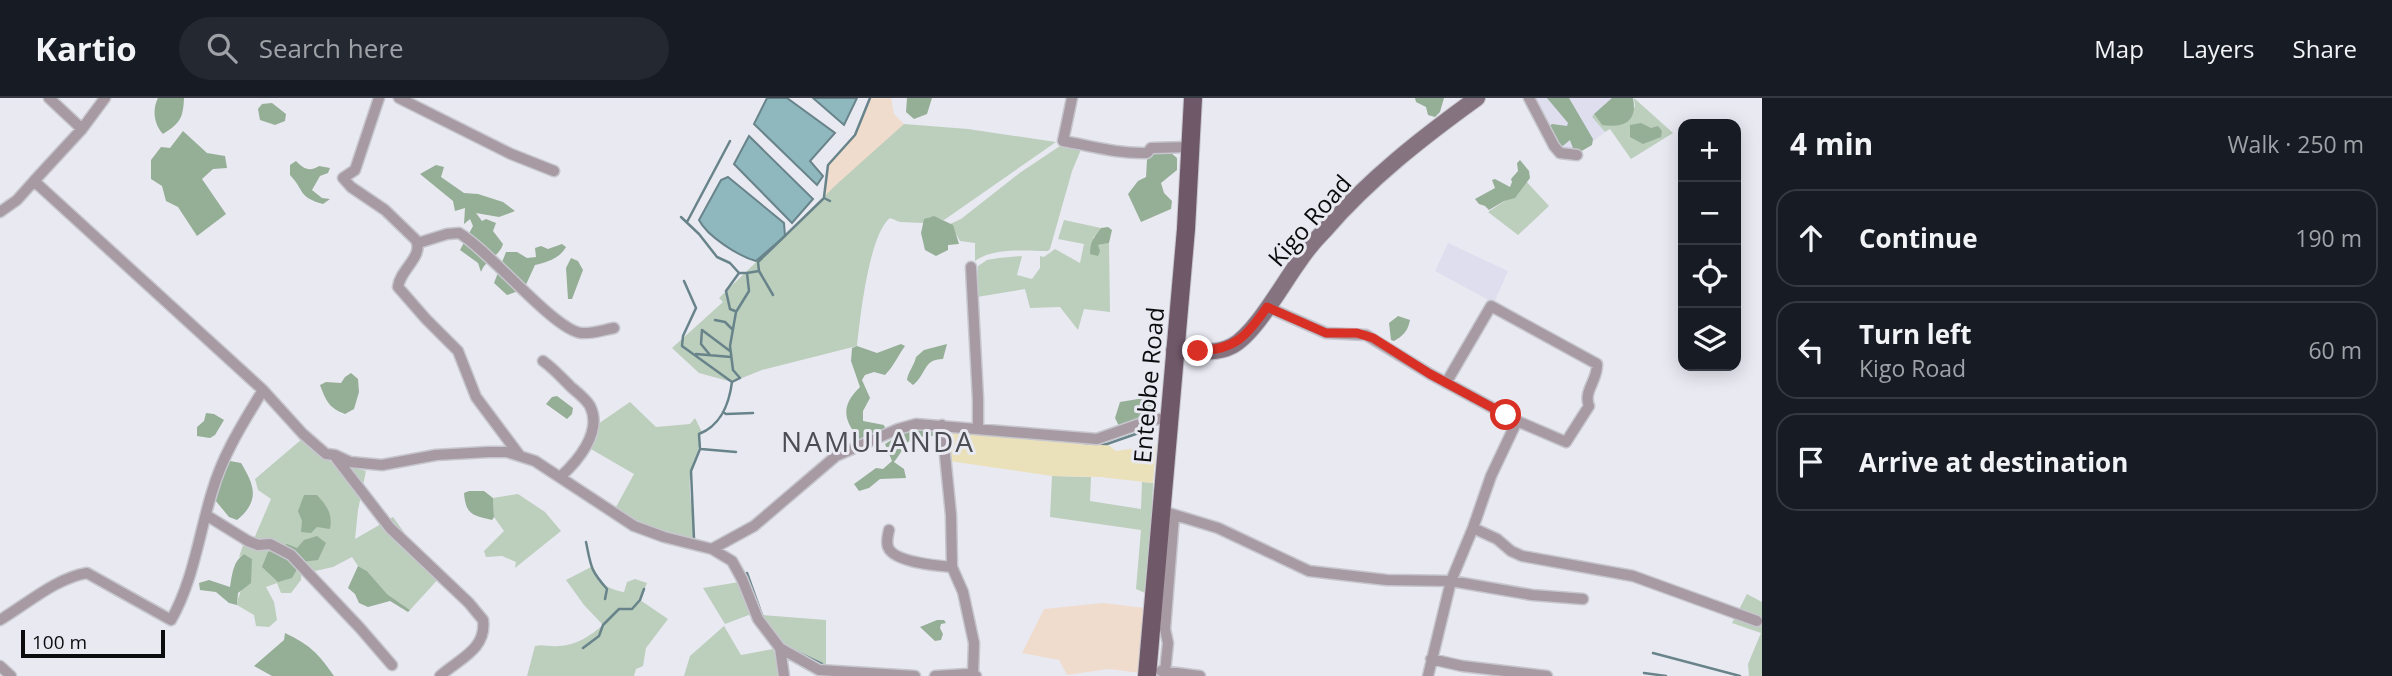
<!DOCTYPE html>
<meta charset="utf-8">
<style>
:root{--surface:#171b24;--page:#242831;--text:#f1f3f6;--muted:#9ea1a6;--line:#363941}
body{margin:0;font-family:"Open Sans",sans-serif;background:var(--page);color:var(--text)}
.controls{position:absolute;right:21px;top:21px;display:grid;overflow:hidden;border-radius:14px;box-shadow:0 4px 18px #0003}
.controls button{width:63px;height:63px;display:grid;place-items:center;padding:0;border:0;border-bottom:2px solid var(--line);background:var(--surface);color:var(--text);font:35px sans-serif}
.scale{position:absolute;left:21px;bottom:18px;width:144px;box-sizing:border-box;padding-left:7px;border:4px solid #0c0c0f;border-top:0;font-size:19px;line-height:24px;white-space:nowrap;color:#0c0c0f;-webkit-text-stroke:5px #e9e9f2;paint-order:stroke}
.stop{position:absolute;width:21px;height:21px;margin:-16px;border:5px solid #d93025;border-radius:50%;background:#fff}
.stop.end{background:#d93025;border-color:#fff;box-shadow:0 2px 7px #0008}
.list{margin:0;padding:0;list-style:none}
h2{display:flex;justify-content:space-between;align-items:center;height:91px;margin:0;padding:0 28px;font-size:30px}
h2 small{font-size:23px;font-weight:400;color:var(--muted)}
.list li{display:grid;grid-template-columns:46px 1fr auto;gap:21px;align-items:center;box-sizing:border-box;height:98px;margin:0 14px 14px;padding:0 14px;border:2px solid var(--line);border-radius:21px}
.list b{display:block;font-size:26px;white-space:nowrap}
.list p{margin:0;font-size:23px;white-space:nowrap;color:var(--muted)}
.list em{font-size:23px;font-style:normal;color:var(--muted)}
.icon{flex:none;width:38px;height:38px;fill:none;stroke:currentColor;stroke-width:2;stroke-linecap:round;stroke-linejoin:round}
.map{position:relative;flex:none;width:1762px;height:578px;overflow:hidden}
header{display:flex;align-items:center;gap:42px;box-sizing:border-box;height:98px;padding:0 35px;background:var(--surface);border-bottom:2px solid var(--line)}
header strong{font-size:33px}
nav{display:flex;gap:38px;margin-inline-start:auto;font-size:24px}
.search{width:490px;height:63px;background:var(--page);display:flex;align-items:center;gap:18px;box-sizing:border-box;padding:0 24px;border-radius:38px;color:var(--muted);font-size:26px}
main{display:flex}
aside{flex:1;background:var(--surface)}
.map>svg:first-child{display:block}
</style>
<header>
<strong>Kartio</strong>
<div class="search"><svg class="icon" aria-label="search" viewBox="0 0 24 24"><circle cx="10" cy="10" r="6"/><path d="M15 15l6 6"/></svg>Search here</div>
<nav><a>Map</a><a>Layers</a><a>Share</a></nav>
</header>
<main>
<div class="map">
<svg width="1762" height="578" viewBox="0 0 1762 578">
<rect width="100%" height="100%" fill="#e9e9f2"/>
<path fill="#dedeef" d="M1531 0H1613L1592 19 1605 34 1578 55 1563 52Z
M1448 145 1508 173 1494 205 1435 173Z"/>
<path fill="#f0dccd" d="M870 0H891L894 16 904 26 824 100 828 67 855 37Z
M1103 505 1145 510 1140 575 1109 571 1067 577 1059 562 1022 555 1044 511Z"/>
<path fill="#bccebc" d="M1634 0 1673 35 1631 61 1610 31 1605 34 1592 19 1594 16 1602 27 1635 9Z
M904 26 968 31 1056 44 944 122 929 119 924 125 900 124 890 120C869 136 860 221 857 248L762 272 732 284 699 275 672 250 723 204 719 200 837 86Z
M1060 48 1079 50 1080 54 1072 73 1050 151 1048 153C1025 153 994 149 975 163V145L960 143 950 126 961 121 1021 74Z
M1524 81 1549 108 1518 137 1488 114 1509 100Z
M1064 122 1101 130 1093 140 1098 147 1109 145 1110 214 1084 211 1078 232 1060 209 1030 210 1025 191 977 199 978 168 987 162 999 160 1022 158 1017 177 1032 181 1040 170V158L1044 159 1055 151 1080 165 1084 146 1058 141Z
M630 304 656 329 690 326 695 320 702 334 699 336C702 352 693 359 691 373 686 397 697 422 694 445L637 425 616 409 634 376 584 347 598 326Z
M302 341 329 363 366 373 358 412 355 441 393 419 406 437 401 439 441 478 410 512 387 496 367 473 358 468 352 459 333 469 315 473 302 464 301 482 291 495H281L277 485 266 489 274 504 277 522 269 529 256 528 254 517 237 507C239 490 250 479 252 461L244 456 239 459 245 441 253 443 271 401 258 392 255 381Z
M1052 378 1091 379 1090 403 1141 411 1142 384 1153 385 1151 451 1145 495 1136 491 1141 432 1050 419Z
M518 396 545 414 561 433 515 470 516 464 502 458 486 459 484 453 504 433 494 419 493 400Z
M591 469C599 485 607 491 624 494L627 484 635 481 647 485 640 502 668 521 646 550 643 568 636 571 634 578H527L535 548C543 546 549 549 558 548 575 548 590 538 603 527L584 507 566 482Z
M739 484 754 515 725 526 703 490Z
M1747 496 1762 504V578H1749L1748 566 1761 535 1732 525Z
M762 517 826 522V569C803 552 771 548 762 517Z
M724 528 741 557 773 551 780 568 779 578H684L690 558Z"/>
<path fill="#95ae96" d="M158 0H184C183 21 180 25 163 36 154 26 152 12 158 0Z
M907 0H932L927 16 914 21 906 14Z
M1415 0H1444L1440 14 1435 19 1428 17 1426 9 1416 4Z
M1547 0H1569L1593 41 1592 47 1580 54 1574 53 1570 42 1559 51 1547 30 1552 26 1567 28 1568 25Z
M1612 0H1633C1638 25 1622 30 1602 27L1594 16Z
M272 5 286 16 285 23 275 27 260 22 258 11 262 6Z
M1641 25 1651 30 1658 28 1662 33 1661 39 1643 46 1630 39V27Z
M183 33 207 55 225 58 227 70 213 71 202 81 226 116 197 138 178 109 166 103 162 88 151 81V62L161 49 170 50Z
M1171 55 1177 60V72L1161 85 1164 95 1172 103 1171 111 1141 124 1128 96 1138 83 1146 79 1147 62 1151 56Z
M1520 62 1529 73 1530 80 1515 100 1504 103 1489 112 1485 108 1479 106 1475 101 1495 90 1492 82 1495 81 1510 89 1512 84 1511 81 1518 73 1517 65Z
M296 63C304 71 309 74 319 68L330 70 328 75 320 78 312 92 322 100 330 101 323 106C298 99 305 93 290 77V67Z
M436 67 444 69 441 79 464 95 478 96 503 104 515 113 499 119 476 115 482 123 486 121 496 125 493 133 503 146C500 158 485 162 481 174L478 165 460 152 473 128 470 121 464 126 465 110 455 113 453 103 420 76Z
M934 118 953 127 959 146 948 147V152L936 158 925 152 921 135 924 121Z
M1108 129 1112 132 1109 145 1098 147 1100 153 1098 158 1090 156C1090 144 1094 139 1101 130Z
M562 146 566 149C559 161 547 164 535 167L524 191 507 197 494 185 506 154H517L527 160 536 159 535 150 541 148 548 151Z
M571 160 578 163 583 172 572 201H568L566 170Z
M1398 218 1410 222C1408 233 1403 238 1394 243L1391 242 1389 225Z
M901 246 905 248C897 259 894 268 885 277L874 274 865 277 862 282 870 300 863 313V323L884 327 886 333 863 345C845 325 838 310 860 289L851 263 852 250 857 248 877 255Z
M947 246 943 261C923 261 927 276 913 287L907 282C908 274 914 268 916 259L924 252Z
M351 275 358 281 359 294 354 311 345 316C329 310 326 303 320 287L326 284 341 285 345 279Z
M557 298 573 310 572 316 567 321 546 306 552 299Z
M1138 301 1155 302V316L1151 325 1121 332 1115 320 1120 304Z
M206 315 214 316 224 322 215 337 210 340 197 338V329L204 323Z
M929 327 937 334 933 338C902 340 910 344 894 364L904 371 906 380 880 381 869 390 859 393 854 386 876 370 883 371 892 363 885 346 901 336Z
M230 363 241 365C255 388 260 403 237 422L229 419 215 402 222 377Z
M469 393H484L493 400 494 419 492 422C472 417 466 417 464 395Z
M304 397H317C327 408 333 416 330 431L317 429 311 435 301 434 302 423 298 413Z
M317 438 326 445 318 462 301 464 292 480 278 484 262 469 268 454 287 446 297 450 304 442Z
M244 456 252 461 251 485 238 495 237 507 229 505 216 494 200 492 199 485 209 482 230 489C232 477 233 463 244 456Z
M358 468 367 473 387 496 410 512 408 514 390 503 368 509 359 505 355 496 348 490Z
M937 522H944L946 525 941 526 940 530 943 536 941 542 935 543 920 529Z
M285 535C310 547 318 555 334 578H272L254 568 284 542Z"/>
<path fill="#eae1bb" d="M948 333 1095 347 1107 346 1116 353 1156 347 1153 385 1100 379 1052 378 949 363Z"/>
<path fill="#8fb7be" stroke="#68848a" stroke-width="2" d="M767 0H787L835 35 810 63 823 78 817 87 754 26Z
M813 0H857L844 27Z
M749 38 813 101 792 125 734 66Z
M728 79 784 125 785 138 756 163C738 158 707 138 699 122L721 82Z"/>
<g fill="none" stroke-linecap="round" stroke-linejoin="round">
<path stroke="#68848a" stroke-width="2.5" d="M824 99 828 67 855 37 870 0
M681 119 699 136 717 159 730 165 739 175H747L749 193 736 214 730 248 733 272 740 280 732 284C729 307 721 327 699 336L700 351 691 373 694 441
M687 124 730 43
M759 173 773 197
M747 175 759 173 758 164 824 100 830 103
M684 183 696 210 683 238 682 248 732 284
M735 213 730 211 726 193 739 175
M715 222 725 224 732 231
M702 232 730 253
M702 232 701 246 710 257
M696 256 731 259
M723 314 726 316 753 315
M1084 345 1107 346 1153 330
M701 351 736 354
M586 444C591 468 590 472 607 491L605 501
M747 475 763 520
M583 550 599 538 603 527 619 511H632L640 502 644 491
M797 554 822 566
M1653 555 1740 578
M1644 575 1666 578"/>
<g stroke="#c6c6ce" stroke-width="13">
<path id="street" d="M49 0 82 31
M105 0 82 31 34 83 263 292 303 336 326 356 335 357 350 364 382 367 436 357 488 354H507L535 363 634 428 664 439 712 451 732 463 742 481 758 521 780 550 819 572 915 578
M379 0 355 72 343 80 351 89 385 112 416 142C424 159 400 171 398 189L426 221 458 253 476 299 520 358
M399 0 511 56 554 73
M1072 0 1063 43C1091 48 1118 56 1147 55L1151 50 1190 49
M1529 0 1554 48 1560 55 1577 57
M0 114 17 102 34 83
M418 145 447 136 459 135C490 153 553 231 581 235 592 236 603 232 614 230
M971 169 978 301V331
M1267 209 1326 235 1366 237 1430 276 1517 323 1491 378 1473 430 1451 483 1428 578
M543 263C553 270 562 280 571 289 577 294 586 301 590 308 603 334 577 364 560 379
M1446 285 1491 208 1597 266C1598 282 1583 293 1589 308L1566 344 1517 323
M942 327 951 417 952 469 963 494 974 545 973 577
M336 360 390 430 469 505 483 522C487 551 459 561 440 578
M1162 413 1218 430 1309 473 1387 482 1451 483 1532 497 1583 501
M206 417 248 443 258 447 270 446 291 457 360 530 392 567
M1473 430 1497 441 1511 453 1522 458 1633 478 1757 523
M889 432C888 437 886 443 888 449 893 464 938 468 952 469
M712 451 754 428 836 358 898 331 916 326 1097 341 1151 322 1169 320
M0 522C27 506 56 480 87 475L171 522C193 484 199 436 212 394 223 356 243 325 263 292
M780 550 784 578
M1431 561 1462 568 1547 578
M0 568 11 578
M1161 573 1200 578
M1165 574 1168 545 1165 531 1174 418
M935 578 967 576 976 578"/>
</g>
<g stroke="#c6c6ce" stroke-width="18">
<path id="secondary" d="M1174 252C1193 253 1215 257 1232 248 1255 236 1282 187 1298 165 1306 153 1315 142 1325 132 1369 81 1423 39 1477 0"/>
</g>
<g stroke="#c6c6ce" stroke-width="20">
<path id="primary" d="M1147 578 1186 131 1193 0"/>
</g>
<use href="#street" stroke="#a79aa3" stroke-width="10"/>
<use href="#secondary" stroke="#867380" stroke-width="16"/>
<use href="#primary" stroke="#6f5868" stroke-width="18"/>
</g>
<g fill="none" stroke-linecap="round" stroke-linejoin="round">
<path stroke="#d93025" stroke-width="9" d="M1198 253C1235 252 1247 238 1267 209L1326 235H1357L1373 240 1430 276 1506 317"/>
</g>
<g text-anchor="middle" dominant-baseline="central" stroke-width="6" stroke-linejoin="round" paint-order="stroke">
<g font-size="24" fill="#0c0c0f" stroke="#e9e9f2">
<text transform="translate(1309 122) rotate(-49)">Kigo Road</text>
<text transform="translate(1148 287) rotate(-85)">Entebbe Road</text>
</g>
<g font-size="28" letter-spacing="2" fill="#4c4c53" stroke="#e9e9f2">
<text x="878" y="343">NAMULANDA</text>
</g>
</g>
</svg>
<div class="controls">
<button>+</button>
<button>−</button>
<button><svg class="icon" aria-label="locate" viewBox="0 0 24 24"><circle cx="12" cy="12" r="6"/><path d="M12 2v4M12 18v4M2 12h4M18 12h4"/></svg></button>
<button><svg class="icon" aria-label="layers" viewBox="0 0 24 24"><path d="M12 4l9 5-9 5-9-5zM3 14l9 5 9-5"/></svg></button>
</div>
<div class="scale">100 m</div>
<div class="stop" style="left:1506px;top:317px"></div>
<div class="stop end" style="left:1198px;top:253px"></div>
</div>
<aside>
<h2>4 min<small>Walk · 250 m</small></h2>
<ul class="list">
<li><svg class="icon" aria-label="ahead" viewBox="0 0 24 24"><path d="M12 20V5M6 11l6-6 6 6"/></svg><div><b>Continue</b></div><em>190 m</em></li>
<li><svg class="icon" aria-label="left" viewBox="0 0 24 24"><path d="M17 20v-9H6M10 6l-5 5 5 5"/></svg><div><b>Turn left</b><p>Kigo Road</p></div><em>60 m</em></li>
<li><svg class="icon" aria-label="arrive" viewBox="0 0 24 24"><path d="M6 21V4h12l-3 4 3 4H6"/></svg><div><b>Arrive at destination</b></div></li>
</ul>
</aside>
</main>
